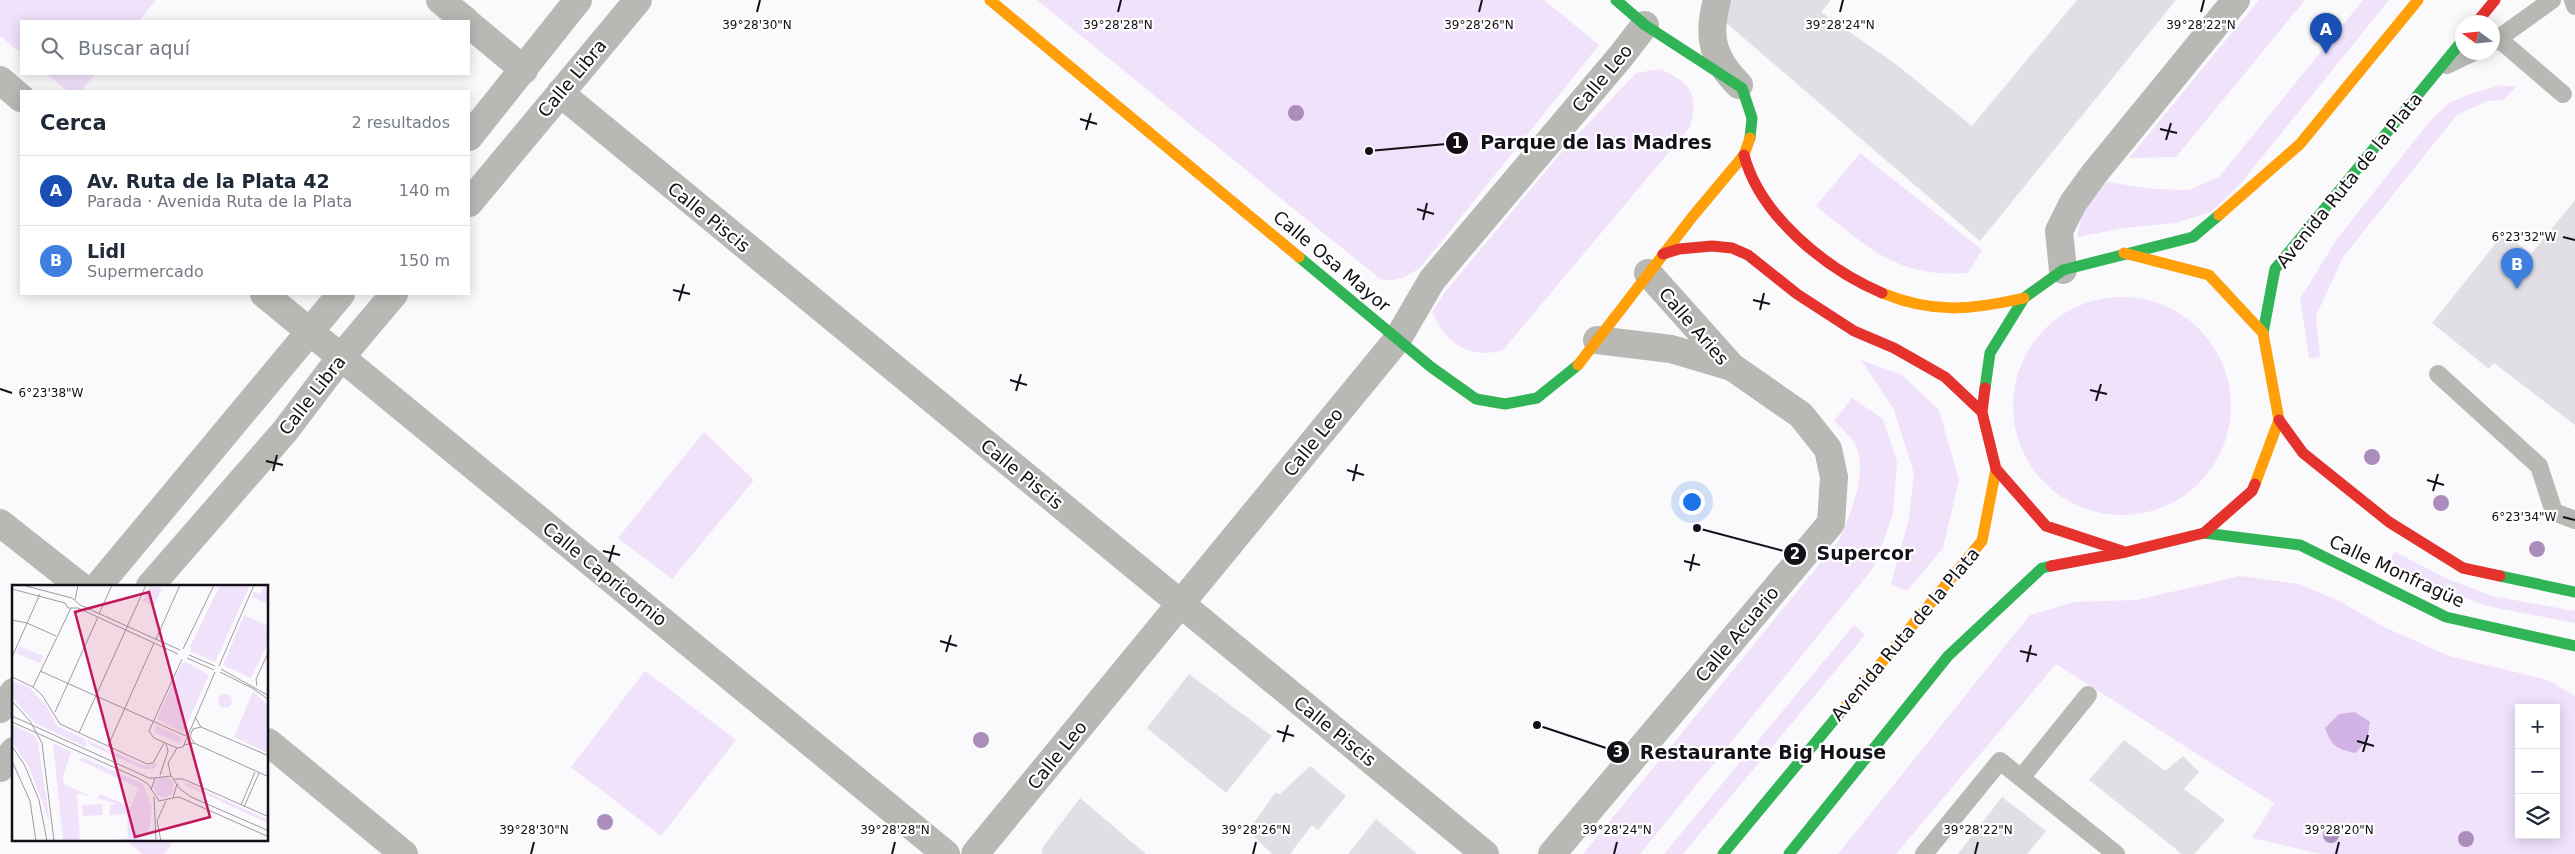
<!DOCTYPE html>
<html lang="es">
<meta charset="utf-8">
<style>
:root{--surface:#fff;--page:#f6f6f7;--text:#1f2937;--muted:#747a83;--line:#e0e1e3;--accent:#0f766e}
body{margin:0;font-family:"DejaVu Sans",sans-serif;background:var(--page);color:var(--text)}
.controls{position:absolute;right:15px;bottom:15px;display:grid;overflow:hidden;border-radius:0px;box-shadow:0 2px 12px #0003}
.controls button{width:45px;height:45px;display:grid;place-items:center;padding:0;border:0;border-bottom:1px solid var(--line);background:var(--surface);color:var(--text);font:25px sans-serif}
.compass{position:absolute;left:2455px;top:15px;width:45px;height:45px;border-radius:50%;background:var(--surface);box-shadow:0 2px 12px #0003;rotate:285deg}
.you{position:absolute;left:1691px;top:501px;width:18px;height:18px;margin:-12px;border:4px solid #fff;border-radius:50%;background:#1a73e8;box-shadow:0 0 0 8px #1a73e833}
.badge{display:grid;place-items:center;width:32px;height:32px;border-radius:50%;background:var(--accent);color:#fff;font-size:16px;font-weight:700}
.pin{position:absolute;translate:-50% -41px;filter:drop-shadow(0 1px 2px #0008)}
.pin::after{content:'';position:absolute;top:26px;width:18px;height:15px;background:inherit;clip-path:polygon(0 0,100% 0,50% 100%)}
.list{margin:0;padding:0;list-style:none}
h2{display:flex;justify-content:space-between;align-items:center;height:65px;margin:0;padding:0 20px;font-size:21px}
h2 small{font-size:16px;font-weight:400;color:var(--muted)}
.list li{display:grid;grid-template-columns:32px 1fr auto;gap:15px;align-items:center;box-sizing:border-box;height:70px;padding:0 20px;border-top:1px solid var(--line)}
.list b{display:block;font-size:19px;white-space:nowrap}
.list p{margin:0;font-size:16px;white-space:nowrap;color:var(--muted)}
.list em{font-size:16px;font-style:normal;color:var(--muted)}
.icon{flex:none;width:28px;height:28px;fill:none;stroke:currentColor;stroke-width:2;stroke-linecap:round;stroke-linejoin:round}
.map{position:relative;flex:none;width:2575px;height:854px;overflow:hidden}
.search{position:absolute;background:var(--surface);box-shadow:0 2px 12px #0003;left:20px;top:20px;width:450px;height:55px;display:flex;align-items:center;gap:12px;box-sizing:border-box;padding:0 18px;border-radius:0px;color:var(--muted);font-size:19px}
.panel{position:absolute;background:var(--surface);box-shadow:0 2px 12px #0003;left:20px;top:90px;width:450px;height:205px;border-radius:0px}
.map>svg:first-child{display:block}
</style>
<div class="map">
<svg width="2575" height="854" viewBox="0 0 2575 854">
<rect width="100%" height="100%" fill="#faf9fb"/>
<path fill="#f1e2fb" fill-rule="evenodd" d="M0 0H156L139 21H21V53L0 36Z
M1037 0H1544L1599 45 1421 267C1407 276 1398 283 1380 279Z
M2259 0H2305L2176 157 2129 158Z
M2363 0H2389L2241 183 2211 212 2175 223 2124 228 2077 237 2084 206 2107 182 2154 189 2189 190 2219 177Z
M1660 69C1691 83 1699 93 1690 127L1503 350C1470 360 1446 344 1432 312L1446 291 1566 147 1636 73Z
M46 74H95L81 91H68Z
M2501 85 2516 87 2504 100 2487 101 2457 115 2343 257 2316 316 2320 357 2309 358 2300 299 2337 239 2430 121 2449 103 2470 94Z
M1860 153 1982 250 1968 273C1896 278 1869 248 1816 206Z
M2013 406a109 109 0 1 1 218 0a109 109 0 1 1-218 0Z
M1861 360 1902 375 1939 410 1959 480 1943 548 1907 591 1891 584 1909 518 1914 474 1894 410Z
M1852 398 1883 419 1897 462 1893 514 1874 567 1640 854H1583L1840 539C1851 511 1872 465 1851 438 1846 432 1840 427 1834 421Z
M704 432 754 480 672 579 618 538Z
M2395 552 2450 580 2492 596 2575 611V623L2487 606 2444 590 2388 562Z
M2240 576 2299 584 2339 601 2384 627 2449 656 2548 680 2575 696V854H2321L2252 838 2274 803 2056 664 1896 854H1838L2030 615 2074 602 2137 600ZM2519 708H2556V835H2519Z
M1854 625 1865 635 1683 854H1664Z
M645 671 736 740 661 836 571 767Z
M125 840H175L164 854H143Z"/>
<path fill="#d2b3e5" d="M2355 712 2370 722 2367 740 2356 753C2338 750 2331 746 2325 728L2339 714Z"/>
<path fill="#e1dfe4" d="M1728 0H1831L1821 12 1897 65 1972 126 2077 0H2176L1980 241 1717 15Z
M2575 200V425L2494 363 2489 369 2432 323 2504 233 2531 254Z
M1189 674 1272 736 1226 793 1147 728Z
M2124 740 2165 771 2183 756 2199 772 2184 789 2225 820 2194 854H2182L2089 780Z
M1310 766 1346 796 1318 830 1312 825 1290 854H1272L1248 831 1275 793 1280 794Z
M2002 797 2046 831 2027 854H1958Z
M1080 798 1146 854H1042L1043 847Z
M1376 819 1417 854H1348Z"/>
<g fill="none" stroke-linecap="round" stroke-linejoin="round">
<path stroke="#b8b8b5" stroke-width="18" d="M2573 0 2575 6
M2500 40 2563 94
M2492 43 2552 0
M2447 65 2474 52
M2438 374 2539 466 2554 512 2575 520
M2021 778 2088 695
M1924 854 2000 761 2116 854"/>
<path stroke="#b8b8b5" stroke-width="28" d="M440 0 466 21
M1717 0C1707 37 1712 58 1739 85
M469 24 524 70
M0 80 21 98
M560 93 1485 854
M469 137 578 0
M469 203 638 0
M2063 270 2059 231 2073 203 2094 174 2236 0
M264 294 946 854
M1597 340 1671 349 1732 367
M0 523 80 586
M98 586 341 294
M150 586 285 431 341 357 394 294
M0 709 14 692
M268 742 404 854
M0 768 14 751
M975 854 1397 340 1432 280 1621 56 1645 25
M1552 854 1831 523 1834 477 1828 449 1801 415 1732 367 1648 273"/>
<path stroke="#30b455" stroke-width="11" d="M1616 0 1645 25 1742 88 1752 118 1750 138
M1299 257 1431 367 1476 399 1505 404 1537 398 1578 365
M2263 333 2275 269 2462 41
M1985 388 1990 353 2024 298 2063 270 2193 237 2219 215
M2204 533 2300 545 2446 617 2575 646
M2500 576 2575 592
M1723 854 1844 708
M1789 854 1948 656 2042 568 2051 566"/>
<path stroke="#ff9f0a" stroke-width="11" d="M990 0 1299 257
M2219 215 2300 144 2418 0
M2124 253 2209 275 2263 333 2279 420 2255 484
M1882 293C1933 314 1971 310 2024 298
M1578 365 1693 216 1744 155 1750 138
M1844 708 1982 541 1996 469"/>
<path stroke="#e5322d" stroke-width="11" d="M2477 22 2495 0
M1744 155C1760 216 1826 269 1882 293
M1663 254 1679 249 1712 246 1732 248 1748 255 1797 294 1854 331 1894 348 1945 377 1982 412
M1985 388 1982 412 1996 469 2046 526 2122 551
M2279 420 2303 453 2389 522 2463 568 2500 576
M2051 566 2126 552 2204 533 2252 491 2255 484"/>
</g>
<g fill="#ab8dbc">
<circle cx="1296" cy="113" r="8"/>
<circle cx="2372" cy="457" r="8"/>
<circle cx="2441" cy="503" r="8"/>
<circle cx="2537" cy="549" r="8"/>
<circle cx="981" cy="740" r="8"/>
<circle cx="605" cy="822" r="8"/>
<circle cx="2331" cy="835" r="8"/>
<circle cx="2466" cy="839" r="8"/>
</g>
<path fill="none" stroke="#141017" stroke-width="2" d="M757 12 760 0M1118 12 1121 0M1479 12 1482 0M1840 12 1843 0M2201 12 2204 0M1080 119 1097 124M2160 129 2177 133M1086 130 1091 113M2166 140 2171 123M1417 209 1434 214M1423 220 1427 203M2563 237 2575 240M673 290 690 294M1753 300 1770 304M679 301 684 284M1760 310 1764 293M1010 380 1027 385M0 389 12 393M2090 390 2107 394M1016 391 1021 374M2096 401 2101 384M266 461 283 465M1347 470 1364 475M273 471 277 455M2427 480 2444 485M1353 481 1357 464M2433 491 2438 474M2563 517 2575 520M603 551 620 555M1684 561 1700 565M609 562 614 545M1690 571 1694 554M940 641 957 646M2020 651 2037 655M946 652 951 635M2027 662 2031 645M1277 731 1294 736M2357 741 2374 746M1283 742 1288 725M2363 752 2368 735M531 854 534 842M892 854 895 842M1253 854 1256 842M1614 854 1617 842M1975 854 1978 842M2336 854 2339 842"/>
<g text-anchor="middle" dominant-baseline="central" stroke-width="4.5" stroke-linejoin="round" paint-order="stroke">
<g font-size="18" fill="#141017" stroke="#fff">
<text transform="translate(572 78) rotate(-50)">Calle Libra</text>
<text transform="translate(1602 78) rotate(-50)">Calle Leo</text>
<text transform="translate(2349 180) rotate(-51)">Avenida Ruta de la Plata</text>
<text transform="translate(709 217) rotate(39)">Calle Piscis</text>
<text transform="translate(1332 261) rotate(40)">Calle Osa Mayor</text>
<text transform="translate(1694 326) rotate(49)">Calle Aries</text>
<text transform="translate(312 395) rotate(-52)">Calle Libra</text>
<text transform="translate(1313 442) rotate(-51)">Calle Leo</text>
<text transform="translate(1022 474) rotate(39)">Calle Piscis</text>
<text transform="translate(2397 571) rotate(25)">Calle Monfragüe</text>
<text transform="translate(605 574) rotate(39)">Calle Capricornio</text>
<text transform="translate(1737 634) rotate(-50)">Calle Acuario</text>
<text transform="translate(1905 634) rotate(-50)">Avenida Ruta de la Plata</text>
<text transform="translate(1335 731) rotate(39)">Calle Piscis</text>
<text transform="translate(1057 755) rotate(-51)">Calle Leo</text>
</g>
</g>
<g transform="translate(12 585)">
<rect width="256" height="256" fill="#faf9fb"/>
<path d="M138 0 150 3 142 21 131 16ZM208 0H238L203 77 179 67 178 62ZM252 0H256V19L240 12 242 7 248 9ZM232 30 256 41V58L239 93 211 80ZM7 61 31 71 28 78 4 68ZM174 77 197 90 171 148 145 134 170 78ZM0 95 18 103 36 123 45 141 73 154 75 163 23 138 0 112ZM241 107 256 120V168L222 152ZM206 116a7 7 0 1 1 14 0a7 7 0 1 1-14 0ZM0 140 23 150 26 158 38 238 17 182 0 157ZM144 140 169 152 170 155 166 158 142 147ZM75 155 133 181 146 178 141 184H132L78 160ZM41 158 59 167 51 191 52 199 80 212 65 208 68 256H51ZM70 172 131 199 140 222 137 250 119 256H96L116 253 115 230 127 203 67 175ZM142 202a10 10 0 1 1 20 0a10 10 0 1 1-20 0ZM173 197 256 235V238L175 201ZM88 209 112 219 116 229 97 230 99 220 105 219 86 213ZM90 219 91 230 71 231 70 220Z" fill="#f1e2fb"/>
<path fill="none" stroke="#9e9ca0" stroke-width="1" d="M10 0 60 13 68 20 168 65M0 4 53 18 56 23H66L166 69M63 15 66 0M87 29 100 0M0 35 15 38 44 51M144 54 168 0M171 64 202 0M177 70 203 81M0 72 28 9M175 73 202 85M170 74 137 146 142 153 165 163 171 162 203 87M207 81 242 0M209 84 257 111M28 86 174 151M208 87 240 103 257 115M0 92 21 102 30 110 48 139 135 179 141 178 152 158M245 101 244 94 257 66M21 102 59 23M0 116 18 136 30 158 42 256M43 127 86 32M0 131 137 193H143M183 132 189 142 257 171M0 137 126 193 136 199 147 216 161 213 165 199M67 148 134 0M182 158 178 151 181 144 189 142M172 160 182 158 257 192M0 161 13 181 27 215 35 256M96 161 142 58M0 176 18 216 24 256M148 190 156 166 154 159M159 191 156 178 165 163M162 194H171L257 232M139 205 143 193 159 191 168 204 179 212 257 246M142 212 144 256M161 213 167 212 257 252M229 220 243 187M232 222 247 188M149 256 145 236 154 216"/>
<path fill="#c2185b" fill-opacity="0.15" stroke="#c2185b" stroke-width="2.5" d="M137 7 198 232 123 252 63 27Z"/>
<rect width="256" height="256" fill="none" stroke="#141017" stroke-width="2.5"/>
</g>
<g font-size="12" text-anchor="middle" fill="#141017" stroke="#fff" stroke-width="4.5" stroke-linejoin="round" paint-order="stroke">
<text x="757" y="29">39°28'30"N</text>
<text x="1118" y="29">39°28'28"N</text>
<text x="1479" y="29">39°28'26"N</text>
<text x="1840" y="29">39°28'24"N</text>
<text x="2201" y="29">39°28'22"N</text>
<text x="2524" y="241">6°23'32"W</text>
<text x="51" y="397">6°23'38"W</text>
<text x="2524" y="521">6°23'34"W</text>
<text x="534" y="834">39°28'30"N</text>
<text x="895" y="834">39°28'28"N</text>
<text x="1256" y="834">39°28'26"N</text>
<text x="1617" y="834">39°28'24"N</text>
<text x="1978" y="834">39°28'22"N</text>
<text x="2339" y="834">39°28'20"N</text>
</g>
<path fill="none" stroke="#141017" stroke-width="2" d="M1369 151L1457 143M1697 528L1795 554M1537 725L1618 752"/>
<g fill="#141017" stroke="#fff" stroke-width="2">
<circle cx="1369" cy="151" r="5"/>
<circle cx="1697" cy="528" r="5"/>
<circle cx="1537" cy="725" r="5"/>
<circle cx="1457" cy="143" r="12"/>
<circle cx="1795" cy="554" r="12"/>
<circle cx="1618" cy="752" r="12"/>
</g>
<g font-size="15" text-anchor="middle" font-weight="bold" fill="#fff">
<text x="1457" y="148">1</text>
<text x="1795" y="559">2</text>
<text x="1618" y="757">3</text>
</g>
<g font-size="19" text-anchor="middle" font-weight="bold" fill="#141017" stroke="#fff" stroke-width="4.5" stroke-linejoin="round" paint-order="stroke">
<text x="1596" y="149">Parque de las Madres</text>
<text x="1865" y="560">Supercor</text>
<text x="1763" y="759">Restaurante Big House</text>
</g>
</svg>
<div class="controls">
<button>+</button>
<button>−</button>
<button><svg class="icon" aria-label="layers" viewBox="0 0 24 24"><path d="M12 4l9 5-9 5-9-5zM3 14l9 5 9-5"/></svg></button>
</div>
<svg class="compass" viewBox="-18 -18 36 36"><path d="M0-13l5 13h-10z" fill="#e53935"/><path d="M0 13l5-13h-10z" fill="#747a83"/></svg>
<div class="you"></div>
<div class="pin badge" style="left:2326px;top:54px;background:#1a4fb4">A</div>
<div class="pin badge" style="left:2517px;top:289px;background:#3f7fe0">B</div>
<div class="search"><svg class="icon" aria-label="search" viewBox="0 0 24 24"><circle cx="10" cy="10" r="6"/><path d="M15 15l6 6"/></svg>Buscar aquí</div>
<section class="panel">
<h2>Cerca<small>2 resultados</small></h2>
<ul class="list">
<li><span class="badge" style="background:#1a4fb4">A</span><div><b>Av. Ruta de la Plata 42</b><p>Parada · Avenida Ruta de la Plata</p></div><em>140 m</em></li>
<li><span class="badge" style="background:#3f7fe0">B</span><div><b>Lidl</b><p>Supermercado</p></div><em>150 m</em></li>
</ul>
</section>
</div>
